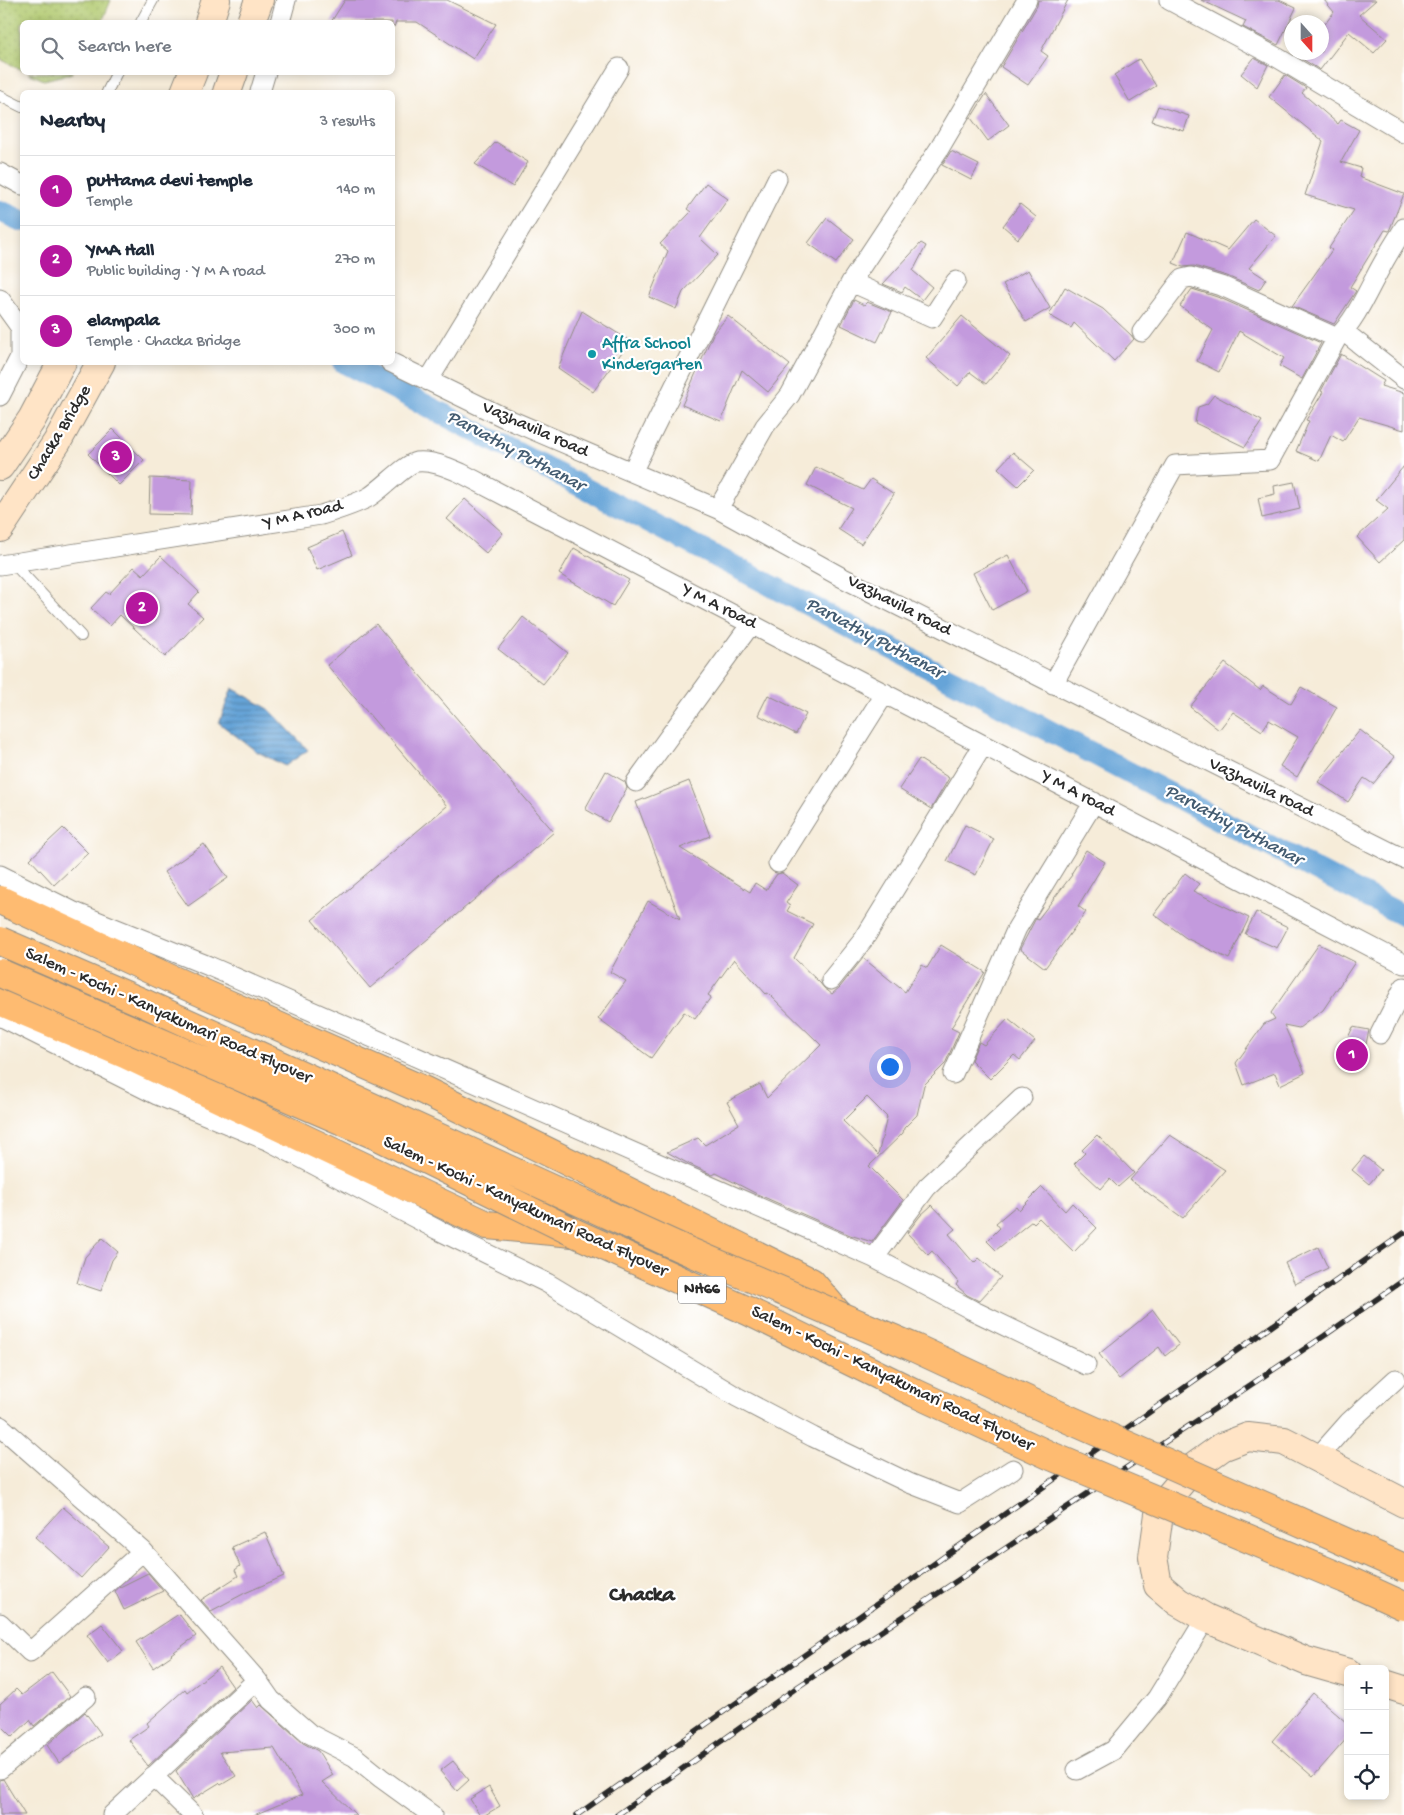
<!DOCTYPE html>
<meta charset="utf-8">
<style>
:root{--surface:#fff;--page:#f2f2f3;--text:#1f2937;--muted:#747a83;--line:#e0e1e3;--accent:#b5179e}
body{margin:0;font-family:"Gochi Hand",sans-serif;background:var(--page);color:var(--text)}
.controls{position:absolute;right:15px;bottom:15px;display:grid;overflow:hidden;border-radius:8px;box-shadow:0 2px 8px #0003}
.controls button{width:45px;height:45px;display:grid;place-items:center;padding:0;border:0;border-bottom:1px solid var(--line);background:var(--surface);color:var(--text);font:25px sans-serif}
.compass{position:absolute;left:1284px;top:15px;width:45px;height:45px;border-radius:50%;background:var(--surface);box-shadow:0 2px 8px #0003;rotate:159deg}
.you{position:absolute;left:889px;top:1066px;width:18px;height:18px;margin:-12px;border:4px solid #fff;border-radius:50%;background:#1a73e8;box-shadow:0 0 0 8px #1a73e833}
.badge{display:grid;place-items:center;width:32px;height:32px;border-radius:50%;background:var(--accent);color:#fff;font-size:16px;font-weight:700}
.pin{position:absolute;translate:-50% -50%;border:2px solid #fff;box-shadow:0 1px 5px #0006}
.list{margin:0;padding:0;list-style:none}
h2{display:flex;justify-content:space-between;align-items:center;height:65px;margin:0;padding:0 20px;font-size:21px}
h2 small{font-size:16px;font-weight:400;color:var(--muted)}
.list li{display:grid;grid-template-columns:32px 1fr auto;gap:15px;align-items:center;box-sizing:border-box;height:70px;padding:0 20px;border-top:1px solid var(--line)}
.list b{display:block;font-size:19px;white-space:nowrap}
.list p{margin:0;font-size:16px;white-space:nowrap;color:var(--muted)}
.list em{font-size:16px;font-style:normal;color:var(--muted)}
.icon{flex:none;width:28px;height:28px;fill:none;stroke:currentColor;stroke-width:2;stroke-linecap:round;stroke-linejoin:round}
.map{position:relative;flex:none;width:1404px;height:1815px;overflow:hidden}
.search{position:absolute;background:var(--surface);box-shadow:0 2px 8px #0003;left:20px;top:20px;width:375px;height:55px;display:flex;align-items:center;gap:12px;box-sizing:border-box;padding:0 18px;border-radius:8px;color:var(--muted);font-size:19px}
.panel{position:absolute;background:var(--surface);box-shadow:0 2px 8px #0003;left:20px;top:90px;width:375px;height:275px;border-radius:8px}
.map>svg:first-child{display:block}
</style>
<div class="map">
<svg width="1404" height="1815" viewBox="0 0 1404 1815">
<defs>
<pattern id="grass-dots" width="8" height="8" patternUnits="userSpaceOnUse" patternTransform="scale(1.25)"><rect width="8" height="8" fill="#b1c96e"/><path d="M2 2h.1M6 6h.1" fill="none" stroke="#98ad5f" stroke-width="1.8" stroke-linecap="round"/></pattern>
<pattern id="water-rules" width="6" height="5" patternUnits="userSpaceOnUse" patternTransform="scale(1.25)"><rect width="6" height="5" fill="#66a4d8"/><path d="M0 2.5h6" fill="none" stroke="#5486af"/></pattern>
</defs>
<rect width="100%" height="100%" fill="#fff"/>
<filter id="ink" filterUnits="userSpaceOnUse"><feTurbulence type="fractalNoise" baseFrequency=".02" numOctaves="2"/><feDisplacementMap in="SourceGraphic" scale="10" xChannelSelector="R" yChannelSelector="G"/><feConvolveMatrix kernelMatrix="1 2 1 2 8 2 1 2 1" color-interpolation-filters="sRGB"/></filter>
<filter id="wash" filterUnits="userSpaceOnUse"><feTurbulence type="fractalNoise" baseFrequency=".0096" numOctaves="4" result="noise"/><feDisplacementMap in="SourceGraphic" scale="20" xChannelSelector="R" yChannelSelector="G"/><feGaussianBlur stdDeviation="1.12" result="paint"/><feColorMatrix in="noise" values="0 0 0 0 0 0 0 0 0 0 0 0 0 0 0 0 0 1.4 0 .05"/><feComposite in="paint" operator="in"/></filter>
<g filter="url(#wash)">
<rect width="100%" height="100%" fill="#f6ecd9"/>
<path fill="url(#grass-dots)" stroke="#6e7a4c" d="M0 0H111L102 22H22V70L0 59Z
M28 73 72 72V73L44 80Z"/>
<path fill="url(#water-rules)" stroke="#486882" d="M232 688 269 709 308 750 285 766 256 751 219 723Z"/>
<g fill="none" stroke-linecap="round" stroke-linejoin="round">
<path stroke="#66a4d8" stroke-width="22" d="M0 211 22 221
M343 362 1404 916"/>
</g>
<g id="blocks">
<path fill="#c39add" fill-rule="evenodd" d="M345 0H447L496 24 473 59 417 22H396L394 27 392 26V22H331Z
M1038 0H1068L1041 51 1048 56 1028 85 1001 67 1037 6Z
M1201 0H1279L1296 8 1278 45 1243 27 1246 21Z
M1324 0H1376L1359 15 1387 39 1374 53 1349 32 1320 70 1299 57 1303 52H1322V28L1334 12Z
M1254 58 1268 65 1257 87 1241 74Z
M1139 59 1156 86 1130 102 1114 75Z
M1285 75 1306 88 1302 93 1338 124 1341 120 1359 130 1341 162 1361 168 1359 177 1404 194 1389 231 1385 230 1350 287 1356 291 1334 324 1292 306 1332 250 1329 248 1354 210 1305 195 1323 141 1269 97Z
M986 94 1009 125 988 141 971 118Z
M1158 106 1189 116 1184 131 1152 121Z
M496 142 528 162 513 187 475 164Z
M951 151 979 165 971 180 942 165Z
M706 183 728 199 700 238 718 255 683 292 676 309 649 297 668 251 660 244 691 212 687 209Z
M1020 204 1036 217 1018 239 1003 226Z
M827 218 854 239 836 263 808 243Z
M1254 219 1276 236 1249 268 1266 279 1259 290 1227 276 1194 266 1183 267 1173 263 1187 232 1228 250Z
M921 243 926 246 913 271 932 287 922 300 905 287 902 292 883 284Z
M1028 270 1050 308 1026 322 1003 284Z
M1065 287 1103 309 1131 335 1134 339 1114 361 1074 323 1071 328 1049 315Z
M1192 289 1220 298 1321 343 1302 379 1279 366 1284 358 1239 331 1219 372 1197 361 1213 330 1180 306Z
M854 300 864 305 867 302 892 312 877 342 841 325Z
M582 311 630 341 593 392 558 368Z
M728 316 790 365 768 392 742 370 721 421 682 405 713 334Z
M962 316 1010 356 986 384 970 372 958 386 926 358Z
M1341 354 1384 381 1381 386 1404 393V430L1359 417 1343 442 1331 435 1319 461 1296 451 1309 421 1306 420 1323 392 1321 391Z
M1214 395 1262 421 1245 447 1195 423 1198 407 1207 404Z
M113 429 144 460 119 485 88 454Z
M1013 452 1034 470 1018 486 998 468Z
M1404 466V540L1380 562 1357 537 1388 509 1376 500Z
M816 467 863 490 871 479 894 494 861 544 838 529 852 508 807 485Z
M150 478 192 480 191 515 149 514Z
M1294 482 1300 509 1262 518 1258 498 1275 494 1274 486Z
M465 499 503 533 486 553 447 519Z
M342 532 352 555 317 570 307 547Z
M574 548 629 580 613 606 559 574Z
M1008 555 1027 591 992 610 973 573Z
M161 556 199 592 188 604 203 617 165 657 120 615 110 626 91 608 106 592 109 594 134 567 143 575Z
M523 617 568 653 543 684 498 649Z
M376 624 554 832 370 988 312 920 447 806 327 665Z
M1225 663 1260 690 1263 686 1291 704 1301 687 1337 707 1297 777 1280 766 1298 737 1269 720 1262 731 1233 712 1219 730 1190 707Z
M768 695 806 714 796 734 758 715Z
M1360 730 1395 757 1373 784 1364 778 1348 802 1318 782Z
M919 759 949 778 931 809 899 789Z
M606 771 625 782 627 788 608 822 585 809Z
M689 781 710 836 680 848 750 892 755 883 766 890 777 874 782 873 798 885 786 903 790 906 787 911 813 924 794 958 820 983 824 988 832 994 840 987 863 958 905 992 922 965 927 968 941 945 985 972 951 1028 959 1032 945 1064 924 1085 917 1115 904 1128 903 1133 869 1166 903 1200 872 1242 850 1235 757 1194 716 1173 713 1175 687 1163 667 1152 698 1138 705 1145 739 1124 727 1102 760 1084 767 1098 821 1045 768 993 766 994 734 959 708 995 711 997 695 1019 684 1012 651 1058 598 1019 626 981 610 972 648 901 680 919 636 802ZM867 1097 887 1117 878 1155 843 1121Z
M965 825 994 839 976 875 947 861Z
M63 828 88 853 54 885 30 859Z
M204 844 228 878 188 906 164 872Z
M1086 850 1105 862 1078 906 1086 912 1045 968 1020 949 1036 918 1038 919 1072 875 1071 874Z
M1185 873 1199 884 1193 891 1249 918 1229 959 1186 938 1154 914Z
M1256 912 1288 927 1277 948 1245 934Z
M1319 944 1355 962 1323 1010 1299 1028 1284 1025 1305 1073 1280 1085 1275 1073 1244 1085 1236 1063 1264 1024 1275 1019 1271 1013Z
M1008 1019 1035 1041 1020 1060 1014 1055 990 1079 971 1060 979 1042 984 1045Z
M1353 1027 1369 1030 1363 1058 1358 1068 1338 1059Z
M1097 1135 1134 1173 1118 1187 1110 1179 1101 1189 1074 1164 1085 1153 1082 1150Z
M1170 1135 1225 1170 1183 1218 1130 1180Z
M1364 1156 1381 1170 1369 1184 1352 1170Z
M1042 1187 1065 1211 1072 1203 1097 1228 1074 1252 1039 1218 1034 1223 1032 1221 996 1250 987 1241 1000 1228 996 1223 1016 1206 1019 1210Z
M932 1205 955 1229 949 1234 974 1263 979 1258 1001 1277 979 1301 967 1295 956 1285 958 1282 932 1251 928 1255 907 1233 920 1216Z
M102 1238 118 1252 112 1260 101 1291 77 1283 85 1257Z
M1318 1247 1328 1268 1295 1284 1285 1263Z
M1153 1310 1179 1345 1165 1356 1159 1347 1119 1379 1099 1354Z
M63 1507 109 1547 81 1578 35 1537Z
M265 1532 284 1576 245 1593 211 1611 201 1600 238 1576 235 1570 240 1566 232 1547Z
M148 1573 163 1591 124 1610 115 1591 120 1587Z
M179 1614 196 1636 171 1654 172 1655 153 1668 136 1642Z
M102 1624 123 1651 108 1663 87 1635Z
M219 1667 233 1687 148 1766 129 1740 149 1726 147 1723 185 1689 187 1692Z
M52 1672 70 1696 34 1726 30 1720 12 1737 0 1725V1704L16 1689 22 1695Z
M1313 1693 1348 1724V1737L1313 1777 1272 1741Z
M252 1700 258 1708 261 1705 303 1743 318 1751 333 1775 322 1782 356 1815H254L302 1795 274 1748 220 1752 236 1776 221 1785 219 1783 193 1799 176 1771Z
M85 1712 101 1734 59 1763 47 1745Z
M453 1761 469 1780 457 1791 440 1771Z
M3 1779 25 1815H0V1780Z
M489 1787 500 1806 485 1815H480L470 1799Z"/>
</g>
</g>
<g filter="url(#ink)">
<use href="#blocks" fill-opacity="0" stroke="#908c82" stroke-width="1"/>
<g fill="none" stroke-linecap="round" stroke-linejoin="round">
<g stroke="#908c82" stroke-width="12">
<path id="lane" d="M141 22 153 0
M107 92 117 72
M0 96 22 107
M13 563 81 636"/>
</g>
<g stroke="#908c82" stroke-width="21">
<path id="street" d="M1169 0 1278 58 1404 133
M280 22 286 0
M260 92 266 72
M0 173 22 185
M851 282 932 318 956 281
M0 299 20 327V357L0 396
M1343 331 1404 379
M1142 332 1182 279 1191 277 1224 287 1337 338
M390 362 503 417 718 509 841 577 1404 859
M428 381 619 68
M632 472 777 179
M718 509 765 426 790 395 851 282 939 149 1027 0
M0 565 321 515C337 510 354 505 369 497 381 490 406 464 416 462 431 460 447 467 461 473L1404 964
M1053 684 1175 465 1270 460 1337 338C1357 318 1368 290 1382 265 1389 252 1397 240 1404 228
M636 782 751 624
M778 863 885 693
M0 875 72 911 209 966 874 1258 972 1310 1086 1365
M831 980 864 939 983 745
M0 1016 157 1095 269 1141 438 1230 547 1283 737 1397 813 1437 909 1483 960 1503 1013 1469
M1380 1034 1404 987
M953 1074 1017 928 1094 802
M874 1258 927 1187 1022 1098
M0 1426 143 1551 257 1680 112 1815
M1318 1457 1349 1422 1396 1379
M0 1623 30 1652 143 1551
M257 1680 271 1700 310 1734 355 1757 381 1778 432 1815
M0 1769 86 1697
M1077 1770 1114 1750 1157 1698 1206 1618
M153 1776 193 1815"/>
</g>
<g stroke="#908c82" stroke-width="30">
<path id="secondary" d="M209 22 216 0
M251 22 259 0
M185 92 193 72
M227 92 234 72
M0 466 32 419 62 362
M0 528 57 442 101 362
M1348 1673 1306 1661 1206 1618 1178 1602 1158 1585 1153 1557 1160 1507 1194 1467 1222 1447 1248 1437 1284 1441 1404 1503
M1385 1684 1404 1690"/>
</g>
<g stroke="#908c82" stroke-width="30">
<path id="highway" d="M0 900 171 979 423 1090 811 1282 839 1315
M0 1001 125 1054 487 1225 573 1233"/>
</g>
<use href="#lane" stroke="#fff" stroke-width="10"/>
<use href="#street" stroke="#fff" stroke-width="19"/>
<use href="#secondary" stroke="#ffe4c6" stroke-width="28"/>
<use href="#highway" stroke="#febb71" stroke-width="28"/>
<g stroke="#2b2b2b" stroke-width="5.5">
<path id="rail" d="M577 1815 1404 1233
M617 1815 799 1686 1324 1336 1404 1280"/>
</g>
<use href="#rail" stroke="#fff" stroke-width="4" stroke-dasharray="11" stroke-linecap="butt"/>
<g stroke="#908c82" stroke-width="30" stroke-linecap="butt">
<path id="highway-bridge" d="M0 941 146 1004 681 1248 915 1348 1059 1415 1404 1568
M0 973 382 1138 575 1233 748 1311 915 1393 1051 1456 1345 1579 1404 1606"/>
</g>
<use href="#highway-bridge" stroke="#febb71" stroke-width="28"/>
</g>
</g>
<circle fill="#0f9aa8" stroke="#fff" stroke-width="2" cx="592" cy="354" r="5"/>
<g text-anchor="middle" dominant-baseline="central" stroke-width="4.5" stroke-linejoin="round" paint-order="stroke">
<rect fill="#fff" stroke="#6b6b6b" stroke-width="1" x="678" y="1276.5" width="48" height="27" rx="4"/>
<g font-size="16" font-weight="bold" fill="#2b2b2b">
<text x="702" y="1290">NH66</text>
</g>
<g font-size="18" fill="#0d838f" stroke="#fff" text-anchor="start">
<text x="602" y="344">Affra School<tspan x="602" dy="21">Kindergarten</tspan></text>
</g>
<g font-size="18" fill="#2b2b2b" stroke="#fff">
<text transform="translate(535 430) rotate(24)">Vazhavila road</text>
<text transform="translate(60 433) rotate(-59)">Chacka Bridge</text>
<text transform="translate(303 515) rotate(-13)">Y M A road</text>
<text transform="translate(899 606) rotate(27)">Vazhavila road</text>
<text transform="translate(719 607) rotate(27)">Y M A road</text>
<text transform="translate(1261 788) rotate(26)">Vazhavila road</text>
<text transform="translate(1078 794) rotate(28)">Y M A road</text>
<text transform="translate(168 1016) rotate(24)">Salem - Kochi - Kanyakumari Road Flyover</text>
<text transform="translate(525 1207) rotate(25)">Salem - Kochi - Kanyakumari Road Flyover</text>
<text transform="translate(892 1379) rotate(26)">Salem - Kochi - Kanyakumari Road Flyover</text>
</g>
<g font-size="19" font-style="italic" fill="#435b70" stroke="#fff">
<text transform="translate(515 452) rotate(28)">Parvathy Puthanar</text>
<text transform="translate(874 639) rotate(28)">Parvathy Puthanar</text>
<text transform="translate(1233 826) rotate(28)">Parvathy Puthanar</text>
</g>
<g font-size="22" font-weight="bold" fill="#2b2b2b" stroke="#fff">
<text x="642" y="1596">Chacka</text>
</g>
</g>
</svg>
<div class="controls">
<button>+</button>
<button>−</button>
<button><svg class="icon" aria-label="locate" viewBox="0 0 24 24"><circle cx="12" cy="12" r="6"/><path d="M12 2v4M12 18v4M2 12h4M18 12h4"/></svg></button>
</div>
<svg class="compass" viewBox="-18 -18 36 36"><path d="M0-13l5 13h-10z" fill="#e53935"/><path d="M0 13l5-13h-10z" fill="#747a83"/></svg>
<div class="you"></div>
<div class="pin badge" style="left:1352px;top:1055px">1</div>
<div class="pin badge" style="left:142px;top:608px">2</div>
<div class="pin badge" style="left:116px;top:457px">3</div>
<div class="search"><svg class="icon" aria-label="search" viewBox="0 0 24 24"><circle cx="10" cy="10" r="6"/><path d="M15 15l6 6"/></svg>Search here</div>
<section class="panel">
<h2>Nearby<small>3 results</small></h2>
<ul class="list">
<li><span class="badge">1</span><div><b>puttama devi temple</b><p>Temple</p></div><em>140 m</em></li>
<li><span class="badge">2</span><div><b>YMA Hall</b><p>Public building · Y M A road</p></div><em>270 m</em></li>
<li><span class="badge">3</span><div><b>elampala</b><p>Temple · Chacka Bridge</p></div><em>300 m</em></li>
</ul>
</section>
</div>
